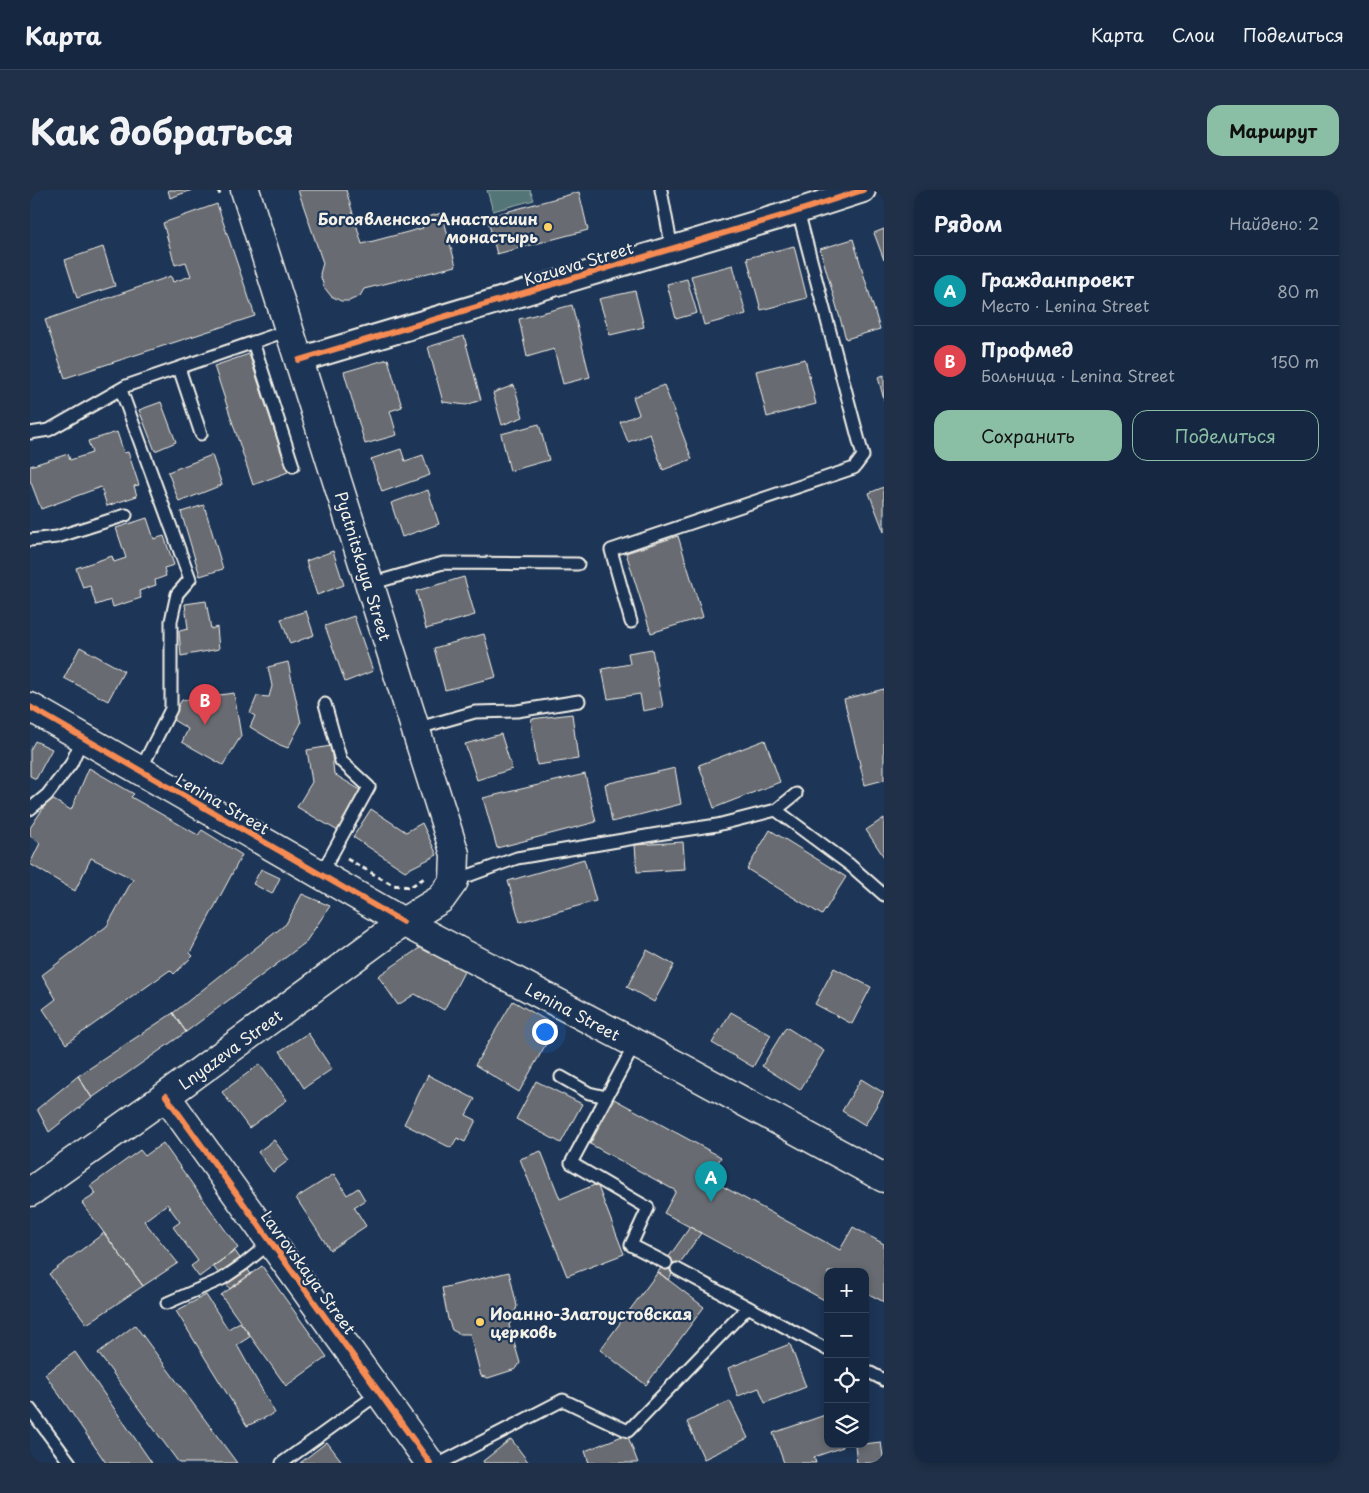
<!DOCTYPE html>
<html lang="ru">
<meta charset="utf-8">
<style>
:root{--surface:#162841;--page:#1f3048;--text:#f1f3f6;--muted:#9ea6b1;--line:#35445a;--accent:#8abfa5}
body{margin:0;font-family:"Playpen Sans",sans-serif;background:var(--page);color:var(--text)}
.controls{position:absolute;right:15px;bottom:15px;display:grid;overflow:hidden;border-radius:10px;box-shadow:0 2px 8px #0003}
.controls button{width:45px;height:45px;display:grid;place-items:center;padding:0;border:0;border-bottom:1px solid var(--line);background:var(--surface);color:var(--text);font:25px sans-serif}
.you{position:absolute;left:514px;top:841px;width:18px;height:18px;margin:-12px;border:4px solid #fff;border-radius:50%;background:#1a73e8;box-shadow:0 0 0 8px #1a73e833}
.badge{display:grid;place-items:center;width:32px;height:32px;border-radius:50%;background:var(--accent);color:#fff;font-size:16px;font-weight:700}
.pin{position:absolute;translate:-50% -41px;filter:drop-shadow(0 1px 2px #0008)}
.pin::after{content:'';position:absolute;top:26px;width:18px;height:15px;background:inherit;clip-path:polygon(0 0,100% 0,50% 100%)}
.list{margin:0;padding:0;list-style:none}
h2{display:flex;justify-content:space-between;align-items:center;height:65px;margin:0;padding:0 20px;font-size:21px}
h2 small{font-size:16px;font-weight:400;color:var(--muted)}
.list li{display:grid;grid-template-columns:32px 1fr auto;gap:15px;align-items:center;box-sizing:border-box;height:70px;padding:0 20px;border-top:1px solid var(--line)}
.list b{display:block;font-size:19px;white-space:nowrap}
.list p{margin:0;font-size:16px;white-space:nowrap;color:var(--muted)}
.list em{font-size:16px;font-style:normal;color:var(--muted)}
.actions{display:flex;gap:10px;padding:15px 20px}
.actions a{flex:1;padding:11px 0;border:1px solid var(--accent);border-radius:15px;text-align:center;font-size:18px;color:var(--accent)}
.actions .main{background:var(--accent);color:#111}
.icon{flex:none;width:28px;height:28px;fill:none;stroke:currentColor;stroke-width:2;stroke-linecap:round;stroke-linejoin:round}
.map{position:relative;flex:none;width:854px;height:1273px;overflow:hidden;border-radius:15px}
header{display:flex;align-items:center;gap:30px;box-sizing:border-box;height:70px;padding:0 25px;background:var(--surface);border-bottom:1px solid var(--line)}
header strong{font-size:24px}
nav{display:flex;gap:28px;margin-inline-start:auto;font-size:18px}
.intro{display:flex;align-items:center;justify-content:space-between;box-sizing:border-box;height:120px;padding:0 30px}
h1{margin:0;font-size:35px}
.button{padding:12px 22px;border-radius:15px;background:var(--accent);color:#111;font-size:18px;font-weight:700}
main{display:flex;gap:30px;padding:0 30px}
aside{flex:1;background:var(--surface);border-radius:15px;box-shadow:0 2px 8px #0003}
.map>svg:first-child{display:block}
</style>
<header>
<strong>Карта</strong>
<nav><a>Карта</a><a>Слои</a><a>Поделиться</a></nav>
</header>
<div class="intro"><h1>Как добраться</h1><a class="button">Маршрут</a></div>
<main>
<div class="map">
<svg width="854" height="1273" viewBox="0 0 854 1273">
<rect width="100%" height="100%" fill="#1d3557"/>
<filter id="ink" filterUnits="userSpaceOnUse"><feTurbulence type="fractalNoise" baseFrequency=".02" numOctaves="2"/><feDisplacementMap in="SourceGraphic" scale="10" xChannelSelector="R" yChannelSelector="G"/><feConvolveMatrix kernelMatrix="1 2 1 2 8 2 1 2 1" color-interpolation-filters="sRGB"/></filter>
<g filter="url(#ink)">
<path fill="#527577" stroke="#a3b3b0" d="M457 0H500L504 10 463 21Z"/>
<path fill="#686c72" stroke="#f4f1e8" d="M138 0H162L140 8Z
M268 0H316L332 54 393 38 390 29 412 23 426 76 334 99 330 106 319 111H311L301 106 294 97 290 84 293 73Z
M549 2 558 40 467 64 457 27Z
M187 14 225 126 35 188 15 130 141 86 143 92 161 86 156 72 145 75 133 33Z
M854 39V70L844 43Z
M823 49 850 139 816 149 790 59Z
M764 56 777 108 731 120 717 68Z
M73 57 85 96 47 108 35 70Z
M703 75 716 124 674 135 661 86Z
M657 89 667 123 646 129 637 94Z
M605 101 614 137 580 145 569 109Z
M542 115 560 187 533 194 524 159 497 167 489 129Z
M434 146 451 210 436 215 413 212 398 157Z
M219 164 258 282 223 295 184 176Z
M358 169 372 217 360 221 367 245 335 254 314 182Z
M775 169 786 214 737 227 726 181Z
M854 185V210L848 187Z
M484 195 493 227 472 235 463 203Z
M634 195 662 269 633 280 620 244 598 252 590 232 609 224 603 207Z
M131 212 146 252 125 261 109 220Z
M509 234 519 270 480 281 471 244Z
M87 242 94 263 98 262 109 295 104 296 107 306 77 316 71 297 11 319 0 290V276L38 264 40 270 62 263 58 251Z
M371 259 375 271 393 265 400 285 352 302 341 269Z
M182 265 192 295 149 312 138 282Z
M854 297V342L839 303Z
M398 300 409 334 372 347 361 313Z
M174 315 193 379 170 386 151 322Z
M117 328 124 349 134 346 144 375 134 378 136 386 125 390 126 395 109 401 111 408 83 417 81 410 66 415 60 396 53 398 46 378 82 366 84 372 96 368 86 338Z
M648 346 673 427 621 443 596 363Z
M303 361 314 395 287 405 276 371Z
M434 387 445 425 396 439 386 401Z
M176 411 181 439 187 437 189 459 151 466 149 441 158 439 155 414Z
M276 421 284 445 260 454 251 429Z
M324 426 343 481 315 492 295 436Z
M454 444 466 487 415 500 404 458Z
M50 457 94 481 78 511 34 488Z
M622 459 633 517 613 521 610 504 578 509 572 479 600 474 598 463Z
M258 472 271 533 258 558 250 555 220 537 225 526 220 523 227 506 239 507 242 496 238 477Z
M854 499V590L835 595 814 509Z
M204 503 211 546 193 575 152 552 158 539 140 528 152 510Z
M542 524 548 569 507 575 501 529Z
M471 544 482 579 447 590 435 554Z
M735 550 750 592 684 618 669 575Z
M5 551 22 559 6 589 0 586V560Z
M301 556 304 584 332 601 308 641 267 617 282 592 277 560Z
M59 578 104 604 101 607 168 645 172 640 212 665 160 763 163 766 144 784 140 780 36 854 13 819 26 809 12 785 77 736 103 689 61 668 45 701 0 674 10 653 0 646V638L20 608 41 620Z
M645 578 651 614 582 632 575 594Z
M555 584 566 632 467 658 453 608Z
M341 619 376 642 392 633 407 665 375 681 323 647Z
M854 628V667L836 640Z
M740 640 816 687 792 725 717 679Z
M653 652 655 679 607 682 605 655Z
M554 669 566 711 490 732 478 691Z
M231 679 250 688 242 704 223 694Z
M272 704 300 716 275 753 156 842 143 823 256 734Z
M391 757 435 780 414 820 385 804 368 815 348 786Z
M617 760 644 775 624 812 597 797Z
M804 778 841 797 822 834 785 814Z
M483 811 526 836 489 902 445 875Z
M701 822 741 845 723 877 682 853Z
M143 823 156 842 62 908 48 886Z
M756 837 794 861 770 900 732 876Z
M278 843 302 879 274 898 250 861Z
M230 874 257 910 219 938 192 902Z
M398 885 445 909 436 925 446 930 435 952 427 948 421 958 374 934Z
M48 886 62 908 19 942 7 919Z
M831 889 854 903 835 935 812 921Z
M506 891 552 914 531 953 486 929Z
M584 909 691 967 679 989 810 1060 823 1037 854 1054V1112L835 1102V1082H798V1112L634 1023 646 1001 560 954Z
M244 950 259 970 243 982 228 962Z
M133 953 208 1058 169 1087 161 1076 168 1071 143 1037 150 1032 137 1014 114 1031 148 1073 113 1096 52 1013 66 1004 60 996 110 960 115 966Z
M511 961 530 1009 567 994 594 1064 537 1086 490 969Z
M304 984 317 1005 328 998 335 1010 324 1017 336 1036 300 1060 266 1008Z
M660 1037 671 1043 638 1090 628 1082Z
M74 1043 113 1096 57 1134 19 1084Z
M205 1061 221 1084 200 1099 183 1076Z
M232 1076 297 1167 256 1196 191 1105Z
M479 1082 487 1116 483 1128 479 1135 490 1173 486 1179 458 1188 451 1186 440 1144H430L422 1140 418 1129 412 1098Z
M628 1082 674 1117 616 1195 570 1160Z
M176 1105 198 1139 210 1132 221 1146 207 1155 245 1223 217 1236 146 1121Z
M105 1135 207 1273H149L68 1163Z
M760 1154 776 1197 735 1213 729 1198 708 1206 698 1178Z
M45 1162 122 1273H76L15 1184Z
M700 1211 718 1248 674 1269 657 1232Z
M798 1224V1254H812L813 1257 784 1267 786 1273H754L743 1243Z
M597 1244 608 1273H559L555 1261Z
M481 1249 499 1273H454L453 1271Z
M297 1252 313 1273H270Z
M851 1252 854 1273H827L825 1255Z"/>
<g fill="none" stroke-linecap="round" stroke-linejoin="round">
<g stroke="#f4f1e8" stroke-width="15">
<path id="lane" d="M631 0 642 59
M223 152 263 276
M149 178 171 244
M91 200 160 389 147 404 141 431V519L110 581
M0 243 19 240 96 196 259 140
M0 350 27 347 96 325
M340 394 413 373 548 374
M601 432 581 360 824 278 833 266 768 21
M385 539 445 522 487 521 549 511
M0 619 17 605 41 574 53 547
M746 620 820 675 854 705
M291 684 339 597 311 571 295 514
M424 691 487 668 634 643 687 635 746 620 766 604
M605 854 541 973 618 1018 601 1055 636 1073
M531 887 559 903 576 907
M647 1079 798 1160
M137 1113 192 1089 214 1074 241 1052
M835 1180 854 1190
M0 1219 40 1273
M252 1273 349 1203
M411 1273 533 1210 598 1241 718 1117"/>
</g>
<g stroke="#f4f1e8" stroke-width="28">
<path id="street" d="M269 170 768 21 833 0"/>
</g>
<g stroke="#f4f1e8" stroke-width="31">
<path id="secondary" d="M0 517 373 732 652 878 854 988
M136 906 400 1273
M0 1002 136 906 373 732 411 709 424 691 425 664 215 0"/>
</g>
<path stroke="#f4f1e8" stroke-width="3" stroke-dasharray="5 4" stroke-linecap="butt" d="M188 0 191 7
M317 669 363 695 380 697 396 687"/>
<use href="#lane" stroke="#1d3557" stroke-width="11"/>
<use href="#street" stroke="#1d3557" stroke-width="24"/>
<use href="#secondary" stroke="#1d3557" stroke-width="28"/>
<g stroke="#1d3557" stroke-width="9">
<path id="cycleway" d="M269 170 768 21 833 0
M0 517 373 732
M136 906 400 1273"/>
</g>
<use href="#cycleway" stroke="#f68b52" stroke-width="6"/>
</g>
</g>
<g fill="#ffd166" stroke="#1d3557" stroke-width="2">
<circle cx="518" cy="37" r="5"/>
<circle cx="450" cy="1132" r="5"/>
</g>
<g text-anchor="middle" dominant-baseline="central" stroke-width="4.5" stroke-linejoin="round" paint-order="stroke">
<g font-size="16" font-weight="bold" fill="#f4f1e8" stroke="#1d3557" text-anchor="end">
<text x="508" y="28">Богоявленско-Анастасиин<tspan x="508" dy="18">монастырь</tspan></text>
<text x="460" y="1123" text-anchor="start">Иоанно-Златоустовская<tspan x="460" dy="18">церковь</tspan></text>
</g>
<g font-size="16" fill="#f4f1e8" stroke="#1d3557">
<text transform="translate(548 73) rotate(-17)">Kozueva Street</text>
<text transform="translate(334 376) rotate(73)">Pyatnitskaya Street</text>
<text transform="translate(193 613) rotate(30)">Lenina Street</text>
<text transform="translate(543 821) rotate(28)">Lenina Street</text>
<text transform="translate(200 859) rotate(-36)">Lnyazeva Street</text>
<text transform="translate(279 1082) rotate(54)">Lavrovskaya Street</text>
</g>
</g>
</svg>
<div class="controls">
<button>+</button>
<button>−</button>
<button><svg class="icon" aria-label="locate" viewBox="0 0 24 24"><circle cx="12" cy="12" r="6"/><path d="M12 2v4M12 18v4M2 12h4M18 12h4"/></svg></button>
<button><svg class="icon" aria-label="layers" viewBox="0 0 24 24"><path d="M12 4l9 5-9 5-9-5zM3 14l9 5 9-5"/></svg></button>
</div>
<div class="you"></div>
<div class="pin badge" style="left:681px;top:1012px;background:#0f9aa8">A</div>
<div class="pin badge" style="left:175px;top:535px;background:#e0444e">B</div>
</div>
<aside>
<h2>Рядом<small>Найдено: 2</small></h2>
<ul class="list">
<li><span class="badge" style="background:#0f9aa8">A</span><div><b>Гражданпроект</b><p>Место · Lenina Street</p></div><em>80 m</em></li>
<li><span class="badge" style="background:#e0444e">B</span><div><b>Профмед</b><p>Больница · Lenina Street</p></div><em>150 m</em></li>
</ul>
<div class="actions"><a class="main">Сохранить</a><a>Поделиться</a></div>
</aside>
</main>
